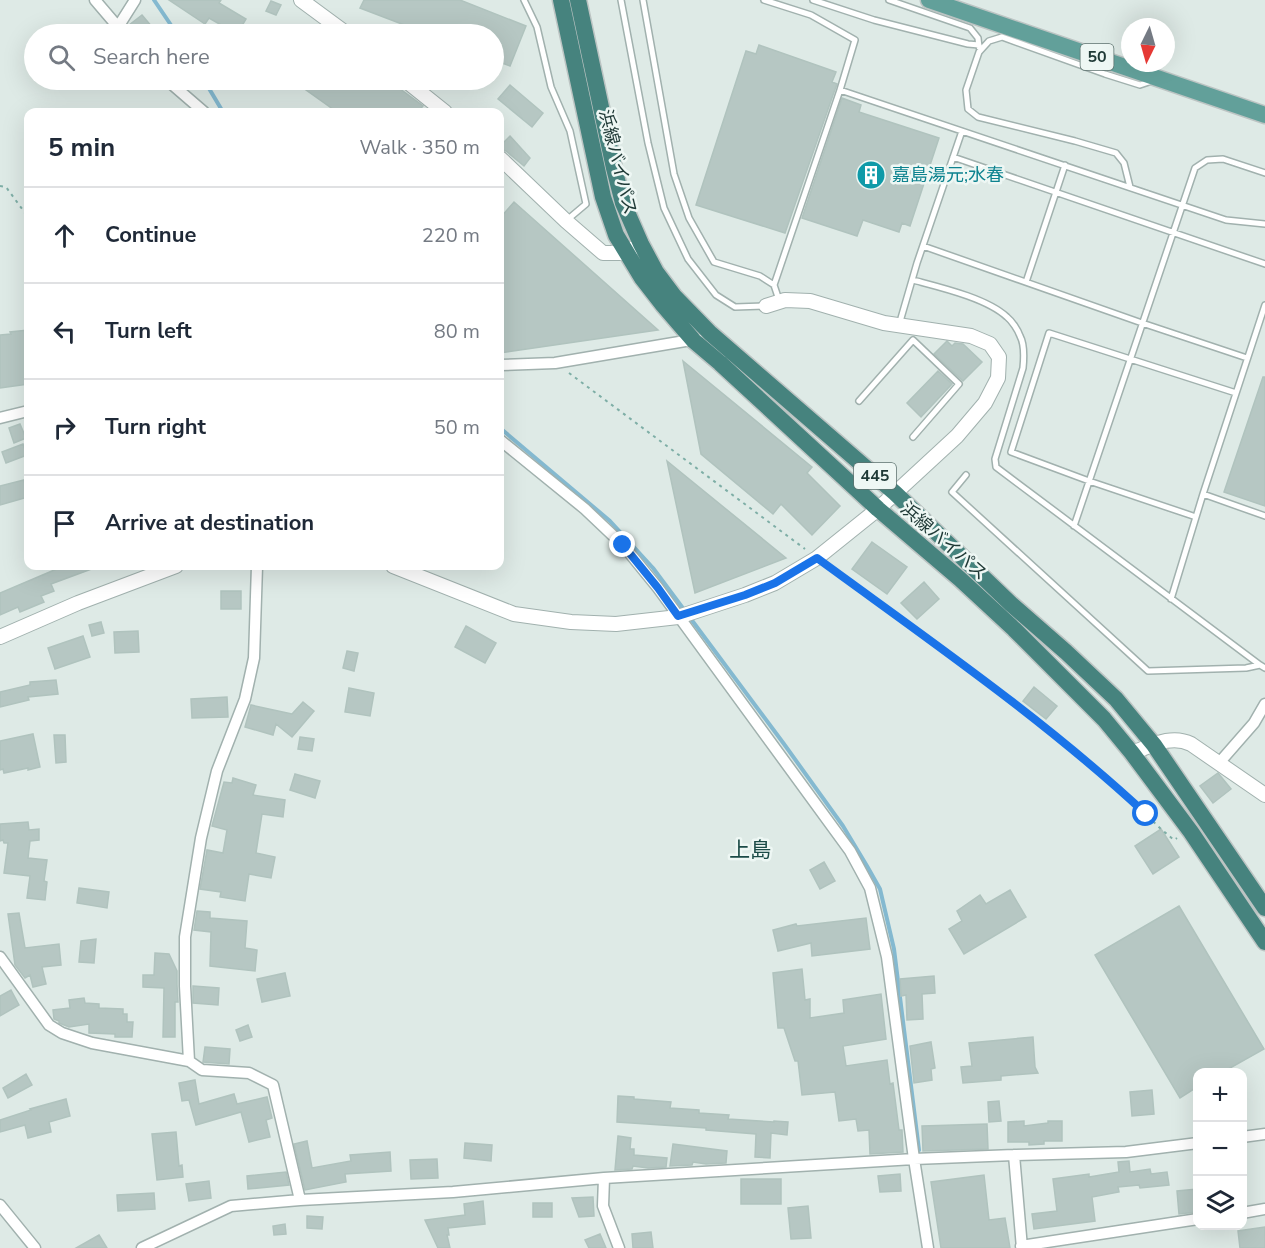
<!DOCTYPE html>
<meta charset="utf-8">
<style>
:root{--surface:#fff;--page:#f2f2f3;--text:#1f2937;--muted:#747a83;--line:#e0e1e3}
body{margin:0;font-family:"Nunito Sans","Noto Sans JP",sans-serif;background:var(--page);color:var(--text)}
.controls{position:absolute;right:18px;bottom:18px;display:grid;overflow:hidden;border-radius:12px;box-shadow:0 6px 24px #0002}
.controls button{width:54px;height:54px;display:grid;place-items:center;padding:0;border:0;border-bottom:2px solid var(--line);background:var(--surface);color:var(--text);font:30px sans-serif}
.compass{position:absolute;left:1121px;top:18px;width:54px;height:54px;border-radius:50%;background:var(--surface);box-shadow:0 6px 24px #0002;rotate:185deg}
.stop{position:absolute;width:18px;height:18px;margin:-14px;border:4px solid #1a73e8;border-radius:50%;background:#fff}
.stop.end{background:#1a73e8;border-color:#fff;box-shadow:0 2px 6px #0008}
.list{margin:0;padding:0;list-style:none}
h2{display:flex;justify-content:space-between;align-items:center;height:78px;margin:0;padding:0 24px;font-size:26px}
h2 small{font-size:20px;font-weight:400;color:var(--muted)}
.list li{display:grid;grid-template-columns:39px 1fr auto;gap:18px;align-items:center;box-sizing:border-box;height:96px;padding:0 24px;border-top:2px solid var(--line)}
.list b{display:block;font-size:22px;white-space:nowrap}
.list em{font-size:20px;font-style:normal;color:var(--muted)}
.icon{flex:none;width:33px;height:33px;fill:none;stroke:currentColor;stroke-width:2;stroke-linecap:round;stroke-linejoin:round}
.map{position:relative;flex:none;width:1265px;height:1248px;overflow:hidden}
.search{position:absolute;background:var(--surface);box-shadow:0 6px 24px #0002;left:24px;top:24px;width:480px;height:66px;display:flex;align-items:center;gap:15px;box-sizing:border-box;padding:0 21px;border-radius:33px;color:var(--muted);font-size:22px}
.panel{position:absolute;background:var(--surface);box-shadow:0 6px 24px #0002;left:24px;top:108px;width:480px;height:462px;border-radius:12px}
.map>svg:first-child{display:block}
</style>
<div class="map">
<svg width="1265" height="1248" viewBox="0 0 1265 1248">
<rect width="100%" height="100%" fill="#deeae6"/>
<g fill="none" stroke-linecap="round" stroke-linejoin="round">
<path stroke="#84b9d0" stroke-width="4" d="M154 0 177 34
M204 80 223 112
M500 428 610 521 653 568 784 744 843 826 867 866 880 889 894 949 919 1150"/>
</g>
<path fill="#b6c7c3" stroke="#b0c3be" stroke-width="1.5" d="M169 0H221L219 3 246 19 237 34 209 18 205 24Z
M364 0H460L526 26 510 66 494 60V34H428L360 8Z
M271 1 281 5 276 15 266 11Z
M142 15 158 34H137L129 25Z
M759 45 836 72 832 82 837 84 833 95 785 233 696 205 746 51 756 54Z
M308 80H388L423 106 418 112H337L302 87Z
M510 85 543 113 532 127 498 99Z
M842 98 861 105 859 112 939 138 910 226 902 223 899 232 863 220 857 236 802 218Z
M510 136 530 158 524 166 506 151 500 149V146Z
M514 202 658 330 500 353V218Z
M28 330V384L0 388V335L11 334 10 332Z
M947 341 952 346 955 343 963 344 982 362 963 381 934 354Z
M683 361 812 467 807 473 840 506 812 535 781 504 773 514 701 454Z
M938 371 952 384 921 417 907 403Z
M1263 377H1265V506L1224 492Z
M20 424 26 438 14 443 9 428Z
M23 444 27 455 6 463 2 452Z
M667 461 786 558 695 593Z
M24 480 28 497 0 505V486Z
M872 542 907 567 887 594 852 569Z
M58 566H97V567L51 584 54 591 41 596 44 602 20 612 18 607 0 615V593L59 568Z
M924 582 939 599 917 619 901 603Z
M221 591H241V609H221Z
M101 622 104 633 92 636 89 625Z
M466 626 496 643 485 663 455 647Z
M138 631 139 652 115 653 114 632Z
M83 636 90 657 55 669 48 648Z
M347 651 358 653 354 671 343 668Z
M56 680 58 694 28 697 29 700 0 707V692L30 685V682Z
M1034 687 1057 706 1046 719 1023 701Z
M349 688 374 693 370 716 345 712Z
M227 697 228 717 192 718 191 699Z
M303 702 314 711 292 737 276 724 273 735 245 727 251 705 292 714Z
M33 734 40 767 28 770V768L4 773 3 769 0 770V741Z
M54 735H65L66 762 56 763Z
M300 737 314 739 312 751 298 749Z
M1218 773 1231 789 1213 803 1200 786Z
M295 774 320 781 315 798 290 790Z
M233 778 256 785 253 795 285 800 283 817 262 814 256 853 275 857 271 878 249 874 245 901 220 897 221 892 200 889 207 850 223 853 227 830 212 826 224 782 232 783Z
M28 822 29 830 39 829V840L30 841 28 858 47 860 44 881 47 882 45 900 27 898 30 876 4 873 8 843H4L3 840 0 841V824Z
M1161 829 1179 857 1153 874 1135 846Z
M824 862 835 881 820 889 810 870Z
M79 888 109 892 107 908 77 903Z
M1010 890 1026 917 964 954 949 929 962 921 957 911 980 895 986 904Z
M1179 906 1264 1049 1223 1072H1197V1087L1180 1098 1095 955Z
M197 911 210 912V918L247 921 245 948 257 950 255 971 210 966 211 932 194 930Z
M19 913 25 948 59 944 61 965 42 967 46 984 33 987 30 975 25 978 15 965 8 914Z
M866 918 870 949 812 956 811 943 778 951 773 930 796 924 797 926Z
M96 939 94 963 79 962 81 941Z
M155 953 169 954 177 971V985L178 1002H175V1037H163L164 988 143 987V975H154Z
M802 969 805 1000 810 999V1018L844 1013 843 1000 881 994 886 1039 843 1046 846 1066 887 1060 890 1084 893 1083 899 1130H902L903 1152 870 1154 869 1130 858 1131 856 1119 839 1121 835 1092 802 1095 798 1061H795L784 1028H778L773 973Z
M285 973 290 996 262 1002 257 979Z
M934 976 935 993 922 994 923 1019 907 1020 906 995 901 996 900 979Z
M193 986 219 988 218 1005 193 1003Z
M11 990 19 1005 0 1016V996Z
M84 998 85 1003 99 1004V1008L123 1009V1014H127V1022H133L132 1037H115V1034L89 1033V1024L69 1027 59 1023V1021L54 1019 53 1010 70 1008 69 1000Z
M248 1025 252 1037 240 1041 236 1030Z
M1033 1037 1035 1067 1038 1073 1001 1076V1080L963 1083 961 1067 972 1066 969 1043Z
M931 1042 935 1068 931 1069 932 1080 914 1083 910 1046Z
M205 1047 230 1049 229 1064 203 1062Z
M26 1074 32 1085 8 1098 3 1088Z
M195 1080 199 1104 234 1094 237 1104 267 1097 272 1118 266 1120 270 1137 249 1142 241 1112 196 1125 189 1100 182 1101 179 1083Z
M1152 1090 1154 1114 1132 1116 1130 1092Z
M618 1096 634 1097V1099L671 1102 670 1108 699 1110V1113L729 1115 728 1119 774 1122V1121L788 1122 787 1135 771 1133 770 1158 755 1157 756 1134 706 1130V1128L617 1122Z
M66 1099 70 1116 49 1122 51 1132 28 1138 25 1125 0 1132V1120L31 1110 30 1109Z
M999 1101 1001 1121 989 1122 988 1102Z
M1024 1121V1126L1048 1123V1121H1062V1141H1044V1144L1029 1145V1142H1008V1122Z
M987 1124 988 1149 923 1151 922 1126Z
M176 1132 179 1166 182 1165 183 1177 157 1180 152 1134Z
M618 1136 631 1138 630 1149H634V1155L667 1158 666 1167 648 1168 633 1166 632 1169 615 1170Z
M307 1141 312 1168 351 1161 350 1155 390 1152 391 1171 345 1174 346 1182 305 1190 294 1144Z
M465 1143 492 1145 491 1161 464 1158Z
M673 1144 727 1151 726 1163 706 1164 693 1162 692 1165 670 1166Z
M437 1159 438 1178 411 1179 410 1160Z
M1129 1161 1130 1172 1150 1169 1151 1174 1167 1172 1169 1185 1140 1188 1139 1185 1118 1187 1119 1192 1092 1197 1095 1221 1034 1229 1032 1214 1057 1211 1053 1179 1089 1174V1177L1119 1172 1118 1162Z
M286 1172 289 1185 248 1189 247 1176Z
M900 1174 901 1191 880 1192 878 1176Z
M984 1175 989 1220 1005 1218 1010 1248H941L931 1182Z
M741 1179H781V1204H741Z
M209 1181 211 1198 189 1201 186 1184Z
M1197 1189V1212L1179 1214 1177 1191Z
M154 1193 155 1209 118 1211 117 1195Z
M593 1197 594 1216 579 1217 572 1198Z
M483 1201 485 1224 448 1228 449 1235H447L450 1248H438L425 1220 465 1215 464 1204Z
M533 1203H552V1217H533Z
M808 1206 811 1238 791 1239 788 1208Z
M307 1216 323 1217 322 1229 307 1228Z
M285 1224 286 1234 274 1235 273 1226Z
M1265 1227V1248H1240L1238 1231Z
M651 1232 653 1248H633L632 1234Z
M600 1234 606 1248H589L585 1240Z
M99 1235 107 1248H76Z"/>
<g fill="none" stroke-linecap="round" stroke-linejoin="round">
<g stroke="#a1b1ae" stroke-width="8">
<path id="service" d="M524 0 537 27 551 87 570 131 586 204 567 220
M621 0 648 143 664 208 688 259 716 295 735 307 766 306
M643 0 674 174 689 218 714 262 760 276 774 285
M764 0 811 15 855 40 840 90
M813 0 874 20 968 44 979 45
M889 0 970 28 978 38 979 47
M953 157 1265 264
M1130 187 1124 163 1116 153 1075 141 978 117 968 109 966 90 979 52 989 41 1002 37 1105 74 1140 85 1152 81
M923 246 1142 323 1247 358
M913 280C939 287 987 298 1007 317 1012 321 1018 330 1020 336 1025 345 1024 358 1023 368L995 459 996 467 1260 665 1265 668
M1026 282 1065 165
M779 300 774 285 840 90 1226 220 1265 224
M899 325 917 263 962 131
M859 401 913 340 959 384 913 437
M966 475 952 492 1148 671 1246 668 1260 665
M1203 494 1265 516
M1196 517 1089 481 1011 452 1049 333 1236 393
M1074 526 1195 168 1207 160 1223 159 1265 173
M1171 599 1203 494 1265 305"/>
</g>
<g stroke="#a1b1ae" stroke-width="13">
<path id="minor" d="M95 0 124 34
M118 27 135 0
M167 80 204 112
M500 365 555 363 697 339
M0 418 28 411
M500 440 585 509 623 545 658 588 850 851 870 888 887 957 914 1159 928 1248
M1219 763 1254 723 1265 704
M0 957 49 1025 62 1033 92 1043 189 1061 202 1070 249 1073 273 1085 300 1200
M189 1061 185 986V937L201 838 217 771 245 699 254 658 257 566
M1242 1137 1265 1134
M1014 1155 1022 1248
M604 1178 603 1206 619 1248
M0 1205 35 1248
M1242 1213 1265 1209
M1021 1246 1198 1219
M142 1248 231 1206 300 1200 453 1192 604 1178 914 1159 1014 1155 1126 1152 1198 1143"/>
</g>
<g stroke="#a1b1ae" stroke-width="16">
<path id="tertiary" d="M301 0 347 34
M405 80 445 112
M500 158 566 221 603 253H626L634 248
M393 566 514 614 571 622 616 624 678 617 745 595 775 583 817 558 878 509 957 436 985 403 998 378 999 357 990 344 971 336 884 323 810 301 785 300 766 306
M0 637 78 603 176 566
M1132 753C1151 746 1171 734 1191 744L1265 795"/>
</g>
<g stroke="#bcc4c3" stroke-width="19">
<path id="primary" d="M929 0 1265 115"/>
</g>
<g stroke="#bcc4c3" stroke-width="19">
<path id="trunk" d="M561 0 603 197 616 235 642 278 663 305 694 341 720 363 878 509 960 579 1014 629 1104 719 1132 753 1191 832 1265 942
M578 0 614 168 623 203 641 244 656 272 674 296 710 333 895 493 1011 604 1066 652 1116 699 1154 745 1265 908"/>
</g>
<path stroke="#7eaea6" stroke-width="2" stroke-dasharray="3 4.5" stroke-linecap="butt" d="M0 186 6 187 28 217
M569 373 805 549
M829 567 1034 718 1121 791 1161 829 1174 840 1177 838"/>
<use href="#service" stroke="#fff" stroke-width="5"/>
<use href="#minor" stroke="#fff" stroke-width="10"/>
<use href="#tertiary" stroke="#fff" stroke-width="14"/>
<use href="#primary" stroke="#62a09a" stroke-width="16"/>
<use href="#trunk" stroke="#46837e" stroke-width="16"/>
</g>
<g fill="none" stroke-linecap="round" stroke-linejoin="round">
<path stroke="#1a73e8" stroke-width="8" d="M623 545 658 588 678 616 745 595 775 583 817 558C929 640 1044 719 1146 814"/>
</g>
<defs>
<g id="building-disc" transform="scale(1.5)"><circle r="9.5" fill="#0f9aa8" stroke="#eef7f4"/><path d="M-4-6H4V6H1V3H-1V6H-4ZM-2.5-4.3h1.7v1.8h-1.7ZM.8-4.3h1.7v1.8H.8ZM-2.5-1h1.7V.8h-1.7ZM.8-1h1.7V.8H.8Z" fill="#fff"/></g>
</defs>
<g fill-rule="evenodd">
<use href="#building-disc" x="871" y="175"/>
</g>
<g text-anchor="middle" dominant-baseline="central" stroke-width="5" stroke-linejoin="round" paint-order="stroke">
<g fill="#eef7f4" stroke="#5d726f" stroke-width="1.5">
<rect x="1080.5" y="44" width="33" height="26" rx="4.5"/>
<rect x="854" y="463" width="42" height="26" rx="4.5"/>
</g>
<g font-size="16" font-weight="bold" fill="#1f3936">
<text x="1097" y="57">50</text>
<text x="875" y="476">445</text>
</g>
<g font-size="18" fill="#1f3936" stroke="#eef7f4">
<text transform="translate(618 162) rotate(76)">浜線バイパス</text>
<text transform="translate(944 541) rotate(41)">浜線バイパス</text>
</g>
<g font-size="18" fill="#0d838f" stroke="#eef7f4" text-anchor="start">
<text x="892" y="175">嘉島湯元;水春</text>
</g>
<g font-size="21" fill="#1b4b47" stroke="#eef7f4">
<text x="750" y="850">上島</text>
</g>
</g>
</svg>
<div class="controls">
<button>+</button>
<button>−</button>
<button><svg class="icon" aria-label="layers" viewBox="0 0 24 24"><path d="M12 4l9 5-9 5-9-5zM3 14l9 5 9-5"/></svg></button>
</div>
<svg class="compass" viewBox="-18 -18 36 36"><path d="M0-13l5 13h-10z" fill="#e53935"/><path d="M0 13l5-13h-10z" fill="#747a83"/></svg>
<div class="stop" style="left:1146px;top:814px"></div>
<div class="stop end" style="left:623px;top:545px"></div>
<div class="search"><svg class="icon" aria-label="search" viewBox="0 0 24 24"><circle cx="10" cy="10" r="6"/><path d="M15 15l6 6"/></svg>Search here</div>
<section class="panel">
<h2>5 min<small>Walk · 350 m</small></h2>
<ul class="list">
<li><svg class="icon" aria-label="ahead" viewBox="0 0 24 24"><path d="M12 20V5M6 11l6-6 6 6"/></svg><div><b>Continue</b></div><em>220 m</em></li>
<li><svg class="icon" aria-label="left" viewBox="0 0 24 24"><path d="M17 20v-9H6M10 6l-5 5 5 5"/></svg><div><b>Turn left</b></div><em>80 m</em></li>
<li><svg class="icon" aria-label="right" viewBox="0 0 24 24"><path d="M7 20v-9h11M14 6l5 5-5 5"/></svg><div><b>Turn right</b></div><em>50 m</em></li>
<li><svg class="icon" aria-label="arrive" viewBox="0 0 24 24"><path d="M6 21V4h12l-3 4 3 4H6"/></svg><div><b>Arrive at destination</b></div></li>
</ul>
</section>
</div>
